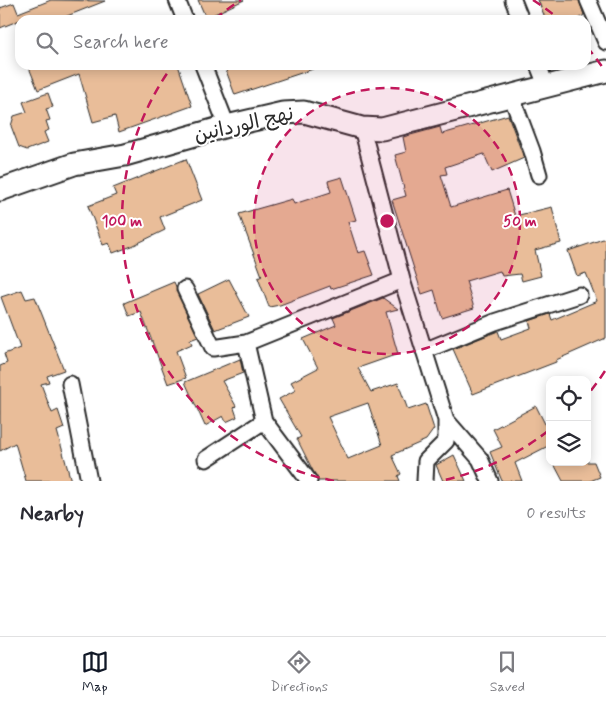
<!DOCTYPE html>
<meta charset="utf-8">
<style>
:root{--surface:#fff;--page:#f7f7f7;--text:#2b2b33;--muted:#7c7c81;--line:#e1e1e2;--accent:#111827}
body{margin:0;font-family:Mynerve,"Playpen Sans Arabic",sans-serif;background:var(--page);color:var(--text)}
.controls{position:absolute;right:15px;bottom:15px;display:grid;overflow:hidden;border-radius:10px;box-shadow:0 2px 12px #0003}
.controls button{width:45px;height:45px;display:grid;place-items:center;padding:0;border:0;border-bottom:1px solid var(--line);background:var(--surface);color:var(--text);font:25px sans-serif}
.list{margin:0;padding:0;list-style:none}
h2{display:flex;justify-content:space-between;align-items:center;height:65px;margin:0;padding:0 20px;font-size:21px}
h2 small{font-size:16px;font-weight:400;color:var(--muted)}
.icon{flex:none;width:28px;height:28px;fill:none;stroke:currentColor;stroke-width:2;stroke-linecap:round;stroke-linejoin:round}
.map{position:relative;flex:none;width:606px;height:481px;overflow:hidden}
.search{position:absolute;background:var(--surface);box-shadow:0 2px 12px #0003;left:15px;right:15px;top:15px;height:55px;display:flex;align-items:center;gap:12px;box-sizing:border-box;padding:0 18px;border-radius:15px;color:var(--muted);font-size:19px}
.sheet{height:155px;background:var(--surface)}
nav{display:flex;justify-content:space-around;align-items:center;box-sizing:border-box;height:70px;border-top:1px solid var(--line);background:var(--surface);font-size:14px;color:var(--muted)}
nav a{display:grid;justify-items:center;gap:2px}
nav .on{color:var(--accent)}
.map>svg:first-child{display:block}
</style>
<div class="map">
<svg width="606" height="481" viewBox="0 0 606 481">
<rect width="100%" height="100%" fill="#fff"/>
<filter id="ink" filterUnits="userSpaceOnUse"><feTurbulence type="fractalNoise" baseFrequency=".02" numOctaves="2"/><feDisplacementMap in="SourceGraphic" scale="10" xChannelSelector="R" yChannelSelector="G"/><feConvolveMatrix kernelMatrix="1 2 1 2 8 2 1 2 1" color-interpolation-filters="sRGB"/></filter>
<g filter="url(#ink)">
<path fill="#e9bd99" stroke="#2b2b2b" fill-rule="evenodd" d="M51 0 105 1 57 20H20L0 28V8L14 3 18 13Z
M198 0H244L206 18Z
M538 0H579L584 15 576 20H546Z
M28 65H178L192 106 119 132 115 116 93 122 79 74 38 90Z
M224 65H313V69L235 95Z
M48 93 53 107 46 109 50 120 46 121 49 130 44 132 48 142 27 150 19 147 11 126 14 116 27 112 23 102Z
M508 115 524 158 492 172 484 154 445 167 447 174 441 175 451 207 507 190 515 216 552 207 561 243 535 250 541 276 522 281 520 274 502 276 500 271 466 281 474 308 442 318 434 290 422 294 392 200 406 196 395 155 406 152 403 137 440 127 442 134Z
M186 159 202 200 160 217 165 230 132 246 113 253 109 243 103 245 88 206 116 195 113 188Z
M342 177 356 220 348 222 358 253 365 251 374 275 331 289 330 286 280 305 269 307 258 278 262 276 239 214 292 199 294 204 331 192 328 181Z
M606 238V338L556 360V362L473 394 453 349 498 331 501 339 531 328 529 321 550 314 552 320 597 301 586 273 577 276 568 251Z
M229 279 249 317 215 330 198 294Z
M174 282 198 337 190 340 192 344 176 351 186 378 168 384 141 312 129 316 124 303Z
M22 290 26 299 35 297 64 370 47 376 49 382 41 384 52 413 58 410 64 428 57 431 71 481H26L15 443 0 451V366L7 363 4 354 20 348 1 297Z
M383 298 398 309 386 312 398 354 358 368 371 392 398 383 408 410 426 404 434 429 426 440 392 455 401 474 398 476 400 481H318L297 439 301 437 279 399 296 390 291 382 318 368 303 339 336 325 333 318ZM368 403 382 445 348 459 328 417Z
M240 359 243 373 222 381 236 406 234 408 237 417 226 422 223 416 205 426 185 382Z
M536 406 550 434V445L515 463 522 481H502L490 452 502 447 493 429Z
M454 455 466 481H443L436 465Z
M553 462H594L600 477 590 481H563Z"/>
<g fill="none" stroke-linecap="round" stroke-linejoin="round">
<g stroke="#2b2b2b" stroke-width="19">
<path id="street" d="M177 0 185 20
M513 0 521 20
M588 0 606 42
M203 65 227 126
M538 65 546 85
M511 95 532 151 539 175
M362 128 402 280 446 420V441L426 461 425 481
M185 289 213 348 246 343
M424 351 495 322 579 295
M70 384 89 481
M446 420 480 459 490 481
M206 459 264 421
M309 481 264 421 246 343 402 280"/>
</g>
<g stroke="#2b2b2b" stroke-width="25">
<path id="secondary" d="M0 190 74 164 125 155 227 126 283 113 304 112 362 128 382 129 606 71"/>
</g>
<use href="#street" stroke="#fff" stroke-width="15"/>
<use href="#secondary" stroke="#fff" stroke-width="21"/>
</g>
</g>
<circle cx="387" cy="221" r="133" fill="#c2185b" fill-opacity=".12"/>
<g fill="none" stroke="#c2185b" stroke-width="2.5" stroke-dasharray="9 6">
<circle cx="387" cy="221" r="133"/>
<path d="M605 371A265 265 0 0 1 589 393M548 431A265 265 0 0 1 440 481M334 481A265 265 0 0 1 173 65M215 19A265 265 0 0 1 241 0M533 0A265 265 0 0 1 559 19M587 47A265 265 0 0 1 605 71"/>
</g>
<g text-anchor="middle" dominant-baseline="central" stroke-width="4" stroke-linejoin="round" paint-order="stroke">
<g font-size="20" fill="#2b2b2b" stroke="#fff">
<text transform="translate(244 125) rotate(-13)">نهج الوردانين</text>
</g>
</g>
<circle cx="387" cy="221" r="8" fill="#c2185b" stroke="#fff" stroke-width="2.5"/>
<g font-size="15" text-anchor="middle" font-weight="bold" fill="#c2185b" stroke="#fff" stroke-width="4" stroke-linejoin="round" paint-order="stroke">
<text x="520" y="226">50 m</text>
<text x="122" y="226">100 m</text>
</g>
</svg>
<div class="controls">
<button><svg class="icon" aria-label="locate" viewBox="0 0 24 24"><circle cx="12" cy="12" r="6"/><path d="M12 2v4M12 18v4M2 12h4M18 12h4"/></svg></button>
<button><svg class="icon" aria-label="layers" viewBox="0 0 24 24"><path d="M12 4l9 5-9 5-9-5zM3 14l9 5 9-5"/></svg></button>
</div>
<div class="search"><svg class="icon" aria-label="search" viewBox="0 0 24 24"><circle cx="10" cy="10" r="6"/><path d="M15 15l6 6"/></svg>Search here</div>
</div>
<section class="sheet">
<h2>Nearby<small>0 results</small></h2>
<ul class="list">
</ul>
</section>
<nav>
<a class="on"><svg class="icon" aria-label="map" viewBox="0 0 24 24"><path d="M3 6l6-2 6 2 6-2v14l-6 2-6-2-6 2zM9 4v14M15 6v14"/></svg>Map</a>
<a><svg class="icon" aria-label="directions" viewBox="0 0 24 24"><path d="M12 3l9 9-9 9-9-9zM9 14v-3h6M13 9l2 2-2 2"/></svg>Directions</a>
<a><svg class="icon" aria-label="saved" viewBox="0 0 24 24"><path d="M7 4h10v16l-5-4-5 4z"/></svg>Saved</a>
</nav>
